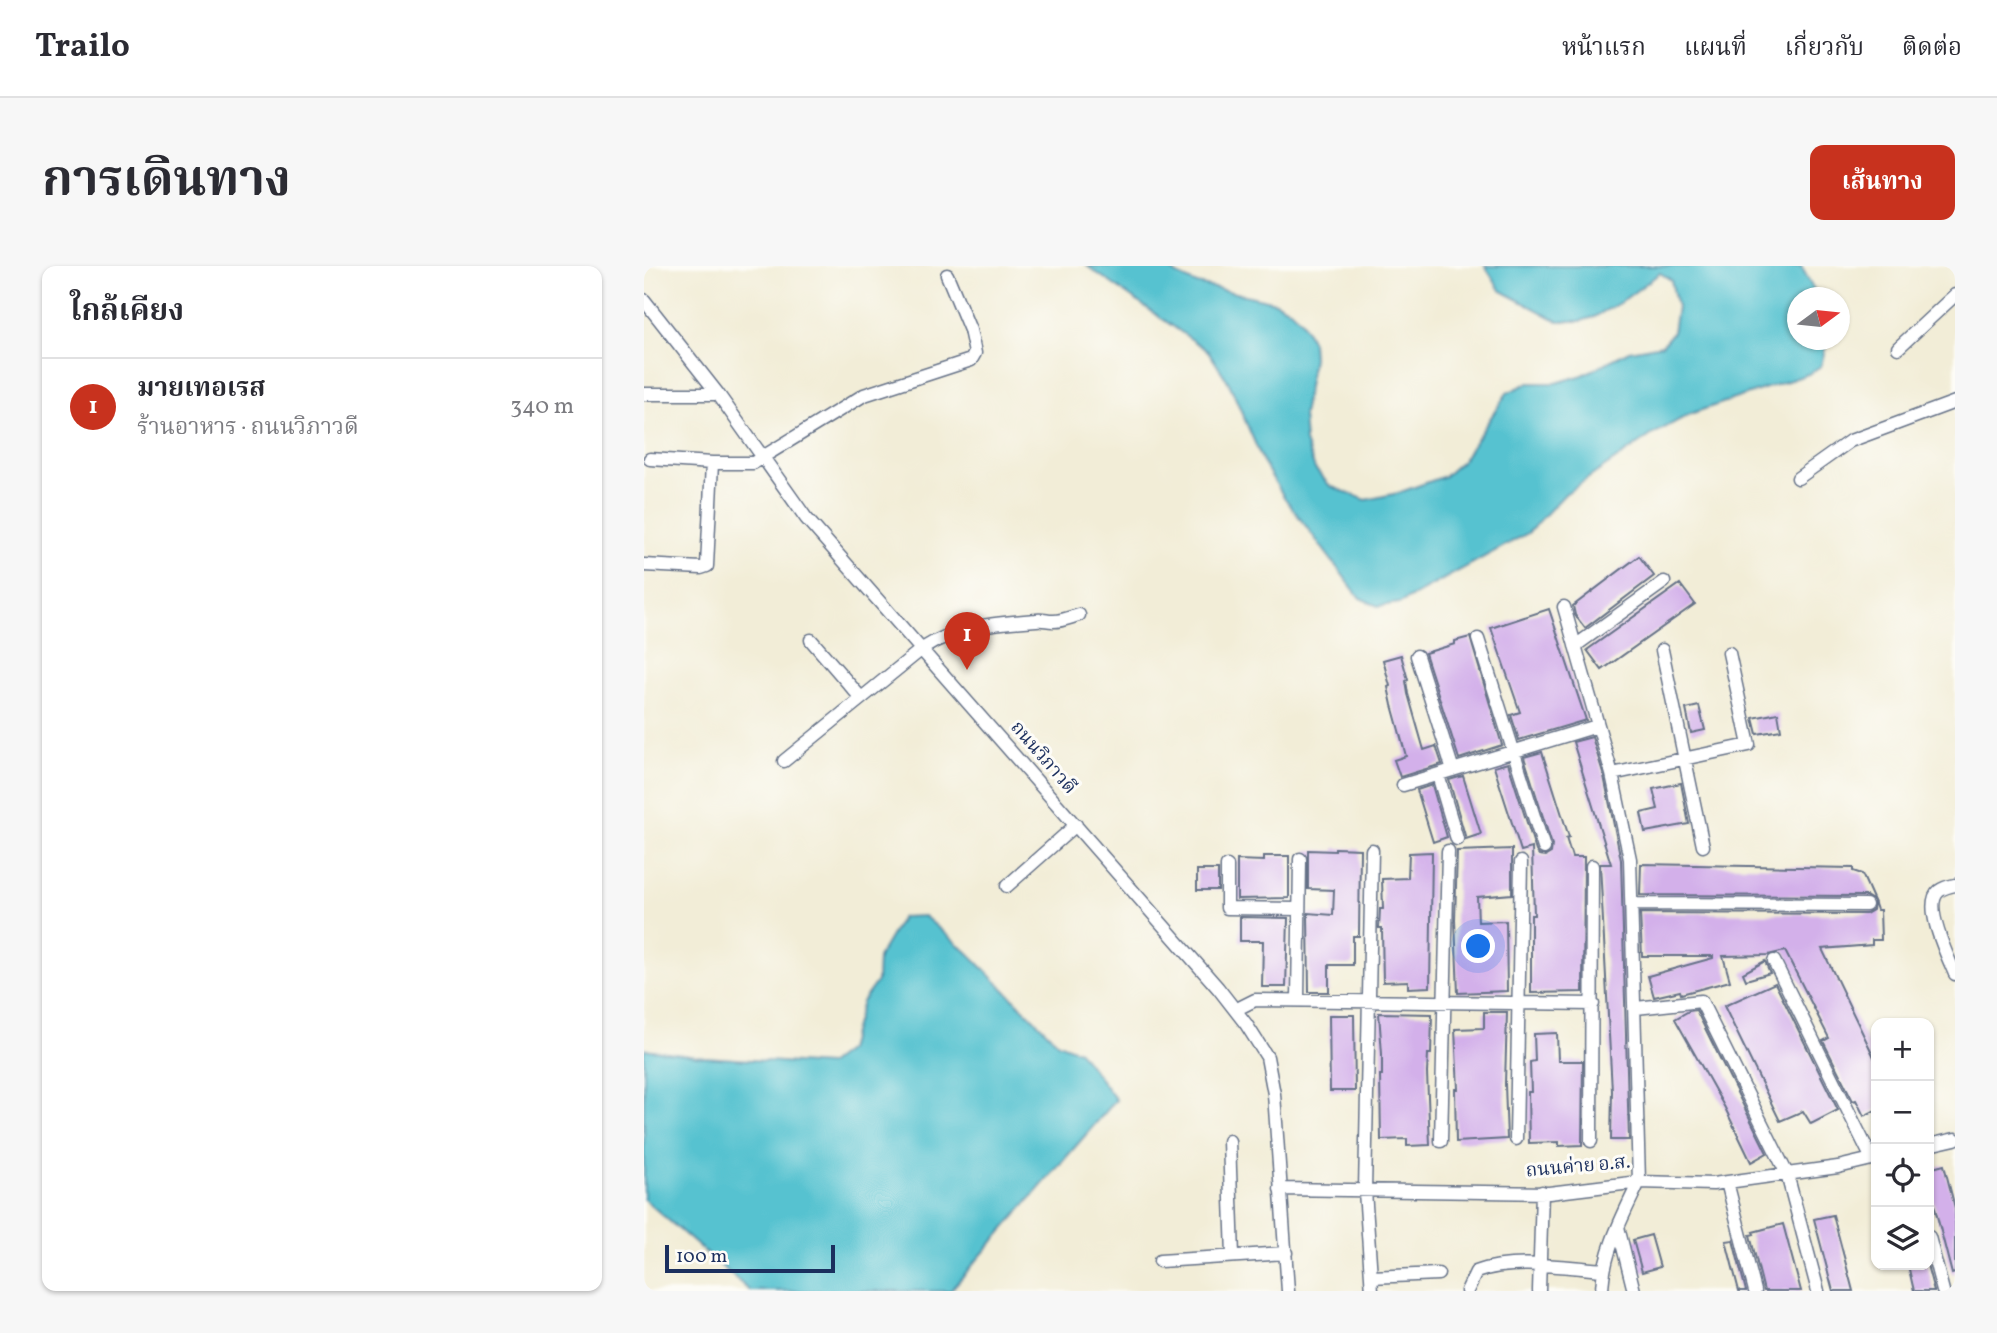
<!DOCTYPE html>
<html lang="th">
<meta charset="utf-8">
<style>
:root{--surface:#fff;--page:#f7f7f7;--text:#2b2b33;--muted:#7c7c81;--line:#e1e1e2;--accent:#c8321e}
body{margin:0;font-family:Vollkorn,"Noto Serif Thai",serif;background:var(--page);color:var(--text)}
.controls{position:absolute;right:21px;bottom:21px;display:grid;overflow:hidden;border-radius:14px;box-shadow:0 2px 5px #0004}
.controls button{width:63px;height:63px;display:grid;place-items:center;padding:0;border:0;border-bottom:2px solid var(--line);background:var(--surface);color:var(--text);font:35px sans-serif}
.compass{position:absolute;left:1143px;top:21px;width:63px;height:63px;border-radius:50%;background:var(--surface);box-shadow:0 2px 5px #0004;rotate:75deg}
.scale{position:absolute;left:21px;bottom:18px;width:170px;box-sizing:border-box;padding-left:7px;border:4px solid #1b2f5e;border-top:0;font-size:19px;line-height:24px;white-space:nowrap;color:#1b2f5e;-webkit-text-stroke:5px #fdfcf7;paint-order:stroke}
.you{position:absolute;left:835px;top:681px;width:24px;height:24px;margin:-18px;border:5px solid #fff;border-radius:50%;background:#1a73e8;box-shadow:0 0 0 10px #1a73e833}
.badge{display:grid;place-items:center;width:46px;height:46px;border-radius:50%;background:var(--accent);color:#fff;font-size:23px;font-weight:700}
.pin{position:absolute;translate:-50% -58px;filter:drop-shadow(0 2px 4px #0008)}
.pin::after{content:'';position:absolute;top:37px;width:24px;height:21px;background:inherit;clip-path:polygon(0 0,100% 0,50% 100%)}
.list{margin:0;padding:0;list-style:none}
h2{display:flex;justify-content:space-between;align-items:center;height:91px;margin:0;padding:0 28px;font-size:30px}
h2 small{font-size:23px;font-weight:400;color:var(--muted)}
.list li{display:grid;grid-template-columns:46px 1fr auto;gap:21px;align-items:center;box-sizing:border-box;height:98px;padding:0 28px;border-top:2px solid var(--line)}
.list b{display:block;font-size:26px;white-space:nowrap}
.list p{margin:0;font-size:23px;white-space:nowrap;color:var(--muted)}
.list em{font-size:23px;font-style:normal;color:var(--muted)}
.icon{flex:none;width:38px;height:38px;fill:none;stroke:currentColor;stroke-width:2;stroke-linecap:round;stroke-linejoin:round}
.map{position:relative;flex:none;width:1311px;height:1025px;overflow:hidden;border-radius:14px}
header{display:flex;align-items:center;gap:42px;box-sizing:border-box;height:98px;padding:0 35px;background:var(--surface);border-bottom:2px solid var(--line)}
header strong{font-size:33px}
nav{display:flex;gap:38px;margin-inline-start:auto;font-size:24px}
.intro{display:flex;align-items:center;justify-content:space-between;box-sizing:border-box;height:168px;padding:0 42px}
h1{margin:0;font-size:49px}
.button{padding:18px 32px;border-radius:14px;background:var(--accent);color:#fff;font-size:24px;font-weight:700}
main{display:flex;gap:42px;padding:0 42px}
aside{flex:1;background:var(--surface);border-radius:14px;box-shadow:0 2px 5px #0004}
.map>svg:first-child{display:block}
</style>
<header>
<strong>Trailo</strong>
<nav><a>หน้าแรก</a><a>แผนที่</a><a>เกี่ยวกับ</a><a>ติดต่อ</a></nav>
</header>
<div class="intro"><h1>การเดินทาง</h1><a class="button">เส้นทาง</a></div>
<main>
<aside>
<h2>ใกล้เคียง<small></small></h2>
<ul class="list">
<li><span class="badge">1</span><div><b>มายเทอเรส</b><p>ร้านอาหาร · ถนนวิภาวดี</p></div><em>340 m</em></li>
</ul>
</aside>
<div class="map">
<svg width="1311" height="1025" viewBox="0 0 1311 1025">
<rect width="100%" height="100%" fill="#fdfcf7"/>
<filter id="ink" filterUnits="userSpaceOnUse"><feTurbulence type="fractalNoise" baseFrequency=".0143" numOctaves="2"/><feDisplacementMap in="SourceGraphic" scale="14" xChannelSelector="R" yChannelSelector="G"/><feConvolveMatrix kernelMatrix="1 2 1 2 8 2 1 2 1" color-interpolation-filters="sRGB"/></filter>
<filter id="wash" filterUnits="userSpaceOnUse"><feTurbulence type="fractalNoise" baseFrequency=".00686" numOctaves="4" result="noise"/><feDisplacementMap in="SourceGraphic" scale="28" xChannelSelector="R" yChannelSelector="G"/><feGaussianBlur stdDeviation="1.57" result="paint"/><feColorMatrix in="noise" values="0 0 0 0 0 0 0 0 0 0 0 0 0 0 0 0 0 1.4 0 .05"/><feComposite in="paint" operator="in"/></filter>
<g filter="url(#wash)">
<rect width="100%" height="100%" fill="#f2edd7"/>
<path fill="#56c2d0" stroke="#387897" stroke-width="2" d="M443 0H523L533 9 553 18 631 36 646 44 657 54 668 76 669 92 659 149 661 176 671 203 686 220 722 234 754 227 801 210 818 195 863 127 884 117H912L939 109 985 85 1018 79 1029 66 1033 41 1027 14 1016 7 977 36 950 51 937 55H914L856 24 841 0H1157L1174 31 1154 32V74H1183L1177 100 1164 108 1046 148 1009 168 921 228 884 267 756 337 734 340 716 332 640 231 620 198 585 117 564 85Z
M280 650 323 686 414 777 435 785 472 834 306 1025H106L0 933V783L60 791 184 799 204 784 218 736 233 715 234 692 258 651Z"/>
<g id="blocks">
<path fill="#d3b0ea" d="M995 290 1010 310 941 362 931 349 929 340Z
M1036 318 1051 338 958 404 943 384Z
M905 343 942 454 875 474 867 449 876 446 847 362Z
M826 371 858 479 815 493 781 387 811 378V375Z
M757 389 764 414 762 415 764 428 780 484 792 480 798 498 756 511 750 494 762 490 748 439 744 421 746 420 739 394Z
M1055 440 1061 464 1047 467 1042 443Z
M1134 447 1137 464 1113 468 1109 452Z
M948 471 960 510 977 594 985 874H967L968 825 956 598H967L929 476Z
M898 486 925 571 922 572 928 591H940L939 726 887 727V649H890L888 582 877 585 850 501 864 497 892 585 895 589 902 590 907 587 908 579 880 491Z
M819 510 837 568 822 573 805 514Z
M1037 517 1045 558 1001 566 997 547 1014 543 1009 523Z
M788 519 803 571 789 576 773 524Z
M691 582 716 583 715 670H709V699H685V726H665L664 647 689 649 690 624 664 623V584L691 585Z
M868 583V628L833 631 834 656 862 655 863 725 814 727 811 654 813 585Z
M788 586 786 721 764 722V715L739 716 738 662H735L736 643H739L738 613 764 612 765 587Z
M620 590H645V632L593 633V594L620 595Z
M997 598 1209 602V605L1218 608 1230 635 1222 630 996 629Z
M553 604H574V624H553Z
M1230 635 1233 644H1236L1237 674H1228V679L1178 683 1232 795V844L1220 850 1212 834 1209 835 1179 775 1185 772 1141 685 1124 689 1079 690 1086 715 1037 728 1036 725 1010 731 1004 710 1069 692V690H998L996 647 1222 648 1229 644Z
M596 651 644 652 642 721H618L619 675H596Z
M1121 695 1126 707 1102 714 1099 707Z
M1131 717 1194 844 1167 858 1159 845 1136 855 1080 740Z
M1052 744 1123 887 1107 896 1081 842 1031 753 1045 745Z
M840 746H863L861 818 863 873 812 876 811 823H814L811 763 840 762Z
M735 747 788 748 787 788H784L783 807 786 879 763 880V873L737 874 736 809H738V788Z
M685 749H710L711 825H686Z
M913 767 914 795H939L938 879 915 880V876L885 877 884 826H887L886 796 891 795 890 768Z
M1300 899 1311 942V1007L1308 1008 1285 919V903Z
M1189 949 1209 1025H1189L1170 953Z
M1139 958 1157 1025H1120L1106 969 1110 968 1109 966Z
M1007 969 1016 1001 998 1006 989 974Z
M1089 974 1102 1025H1095L1082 975Z
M1264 999H1283L1290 1025H1270Z"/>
</g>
</g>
<g filter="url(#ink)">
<use href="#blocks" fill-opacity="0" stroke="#667288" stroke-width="2"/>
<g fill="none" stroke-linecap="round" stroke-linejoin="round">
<g stroke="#667288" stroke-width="15">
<path id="minor" d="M0 34 74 128 162 252 574 722 602 758 623 791 630 828 644 1025
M1254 82 1311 29
M0 128H74
M6 193 68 197
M1154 212 1206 175 1311 136
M0 299 57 302 63 300 68 197H109L220 129 327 94 331 87 326 64 303 9
M920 341 968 508 986 593 995 916C979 950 959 986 958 1025
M834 373 900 582
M167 374 217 432
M931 380 1020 316
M1018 384 1059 580
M773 390 809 504
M140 495 278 383C313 360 351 357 392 354 399 353 403 355 408 355 416 356 427 351 435 349
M968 508 1105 479 1085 387
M794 509 813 573
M759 519 953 460
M728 584 721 925 728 1025
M583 600V642L654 643
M1311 619C1306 620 1299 622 1295 625 1278 639 1304 691 1311 708
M363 620 432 559
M988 638 1222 639
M1130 695 1228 893
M654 733 656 593
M992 742 1057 735 1143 908 1174 1025
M591 744 611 734 949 738
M872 873 877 596
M585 875 589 990
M797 875 804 585
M947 875 948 600
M1285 879 1311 873
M1083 916 1111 1025
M636 923 905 927 995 916 1069 918 1194 901 1232 892
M974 961 990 1025
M1285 971 1299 1025
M516 995 642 987
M727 1011 794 1008
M823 1025 832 1006C867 992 921 1001 959 1004
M895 1025 898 926"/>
</g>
<use href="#minor" stroke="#fff" stroke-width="12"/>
</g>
</g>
<g text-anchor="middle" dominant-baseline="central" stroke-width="6" stroke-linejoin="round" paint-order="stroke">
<g font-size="19" fill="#1b2f5e" stroke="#fdfcf7">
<text transform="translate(399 492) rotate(49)">ถนนวิภาวดี</text>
<text transform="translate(934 901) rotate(-5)">ถนนค่าย อ.ส.</text>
</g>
</g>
</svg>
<div class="controls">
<button>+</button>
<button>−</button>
<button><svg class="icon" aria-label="locate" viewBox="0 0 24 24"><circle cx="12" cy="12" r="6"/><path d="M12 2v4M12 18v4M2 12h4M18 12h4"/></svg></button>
<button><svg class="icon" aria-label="layers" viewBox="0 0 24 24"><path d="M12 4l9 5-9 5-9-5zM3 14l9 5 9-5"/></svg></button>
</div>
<svg class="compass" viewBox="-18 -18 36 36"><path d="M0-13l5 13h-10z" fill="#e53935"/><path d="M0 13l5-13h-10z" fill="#7c7c81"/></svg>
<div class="scale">100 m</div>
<div class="you"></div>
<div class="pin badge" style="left:323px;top:404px">1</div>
</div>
</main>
